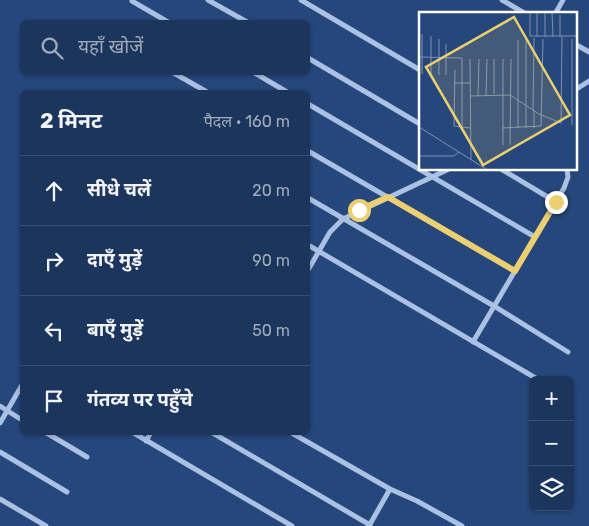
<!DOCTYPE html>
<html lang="hi">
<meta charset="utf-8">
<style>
:root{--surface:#1c355c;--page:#253d62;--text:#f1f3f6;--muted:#a0abbb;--line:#3a5072}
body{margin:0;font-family:Rubik,"Noto Sans Devanagari",sans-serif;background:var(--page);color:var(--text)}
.controls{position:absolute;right:15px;bottom:15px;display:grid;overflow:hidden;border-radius:8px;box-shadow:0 1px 4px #0004}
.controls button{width:45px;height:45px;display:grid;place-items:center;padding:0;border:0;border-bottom:1px solid var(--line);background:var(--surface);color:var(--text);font:25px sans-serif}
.stop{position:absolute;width:15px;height:15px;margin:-11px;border:4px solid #eccf70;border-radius:50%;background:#fff}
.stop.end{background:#eccf70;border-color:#fff;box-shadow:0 1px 5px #0008}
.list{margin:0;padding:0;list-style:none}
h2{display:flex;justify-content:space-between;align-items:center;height:65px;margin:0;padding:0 20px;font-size:21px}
h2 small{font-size:16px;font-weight:400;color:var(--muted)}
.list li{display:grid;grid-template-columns:32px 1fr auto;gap:15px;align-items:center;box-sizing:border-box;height:70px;padding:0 20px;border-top:1px solid var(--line)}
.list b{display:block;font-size:19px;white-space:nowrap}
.list em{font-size:16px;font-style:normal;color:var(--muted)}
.icon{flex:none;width:28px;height:28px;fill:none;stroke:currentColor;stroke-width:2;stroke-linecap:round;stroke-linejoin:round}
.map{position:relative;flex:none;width:589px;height:526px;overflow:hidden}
.search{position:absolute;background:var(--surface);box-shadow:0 1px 4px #0004;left:20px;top:20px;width:290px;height:55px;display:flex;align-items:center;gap:12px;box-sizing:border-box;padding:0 18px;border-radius:8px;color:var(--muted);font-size:19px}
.panel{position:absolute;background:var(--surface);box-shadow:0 1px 4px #0004;left:20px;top:90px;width:290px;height:345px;border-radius:8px}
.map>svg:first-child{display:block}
</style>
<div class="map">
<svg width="589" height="526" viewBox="0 0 589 526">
<rect width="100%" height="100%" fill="#26477b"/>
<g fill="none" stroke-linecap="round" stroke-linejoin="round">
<path stroke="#aac1e4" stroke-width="5" d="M208 0 247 22
M301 0 420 70
M502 0 526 14
M132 1 168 22
M555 14 563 0
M575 44 589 52
M308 58 420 124
M172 72 207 92
M253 72 287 92
M575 90 589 81
M308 104 535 237
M308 151 515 271
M501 169 556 202
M308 198 494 306 568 352
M308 245 539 380
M308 270 330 232 343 219 449 169
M473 342 564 188 568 177 567 169
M0 406 22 420
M0 423 22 385
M45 432 87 457
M132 432 292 526
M211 432 370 525
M290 432 390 489 417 501 462 526
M146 441 151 432
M0 452 67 492
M0 499 46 526
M369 526 390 489"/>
</g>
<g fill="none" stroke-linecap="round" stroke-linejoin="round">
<path stroke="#eccf70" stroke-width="6" d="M359 210 388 197 515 271 556 202"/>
</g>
<g transform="translate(419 12)">
<rect width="158" height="158" fill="#26477b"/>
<path fill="none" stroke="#7d91b0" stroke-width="1" d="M111 0V24H158M118 0V25M133 0 134 25M141 3V25M126 25V0M0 45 43 46V116M51 47 52 148M75 47V82M36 58 35 114 51 116M3 62V22M12 63V24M20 63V27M27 63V32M35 71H51M51 84 91 83 120 102 142 111 143 25M59 84 60 47M67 84 68 47M114 98 115 26M153 113V27M0 115 67 157M83 116 122 114 124 27M99 116V28M107 116V27M115 116V99M84 133V47M91 133 92 47M0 144H35L40 140"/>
<path fill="#eccf70" fill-opacity="0.15" stroke="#eccf70" stroke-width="2.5" d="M95 5 151 103 64 153 7 55Z"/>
<rect width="158" height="158" fill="none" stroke="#fff" stroke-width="2.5"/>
</g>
</svg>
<div class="controls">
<button>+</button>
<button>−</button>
<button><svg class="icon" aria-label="layers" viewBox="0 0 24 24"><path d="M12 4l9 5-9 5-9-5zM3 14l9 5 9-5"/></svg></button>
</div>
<div class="stop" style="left:359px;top:210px"></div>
<div class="stop end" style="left:556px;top:202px"></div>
<div class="search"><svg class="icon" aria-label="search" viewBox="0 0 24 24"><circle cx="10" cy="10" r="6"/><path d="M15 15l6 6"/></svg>यहाँ खोजें</div>
<section class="panel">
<h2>2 मिनट<small>पैदल · 160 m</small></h2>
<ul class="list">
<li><svg class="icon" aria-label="ahead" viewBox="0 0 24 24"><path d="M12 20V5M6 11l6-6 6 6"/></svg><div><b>सीधे चलें</b></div><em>20 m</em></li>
<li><svg class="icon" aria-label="right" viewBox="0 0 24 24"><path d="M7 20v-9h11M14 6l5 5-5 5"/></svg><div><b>दाएँ मुड़ें</b></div><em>90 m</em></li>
<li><svg class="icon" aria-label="left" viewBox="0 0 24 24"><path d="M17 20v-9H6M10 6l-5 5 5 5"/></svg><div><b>बाएँ मुड़ें</b></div><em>50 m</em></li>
<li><svg class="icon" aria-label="arrive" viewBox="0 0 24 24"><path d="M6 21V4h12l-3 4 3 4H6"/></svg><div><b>गंतव्य पर पहुँचे</b></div></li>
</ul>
</section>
</div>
